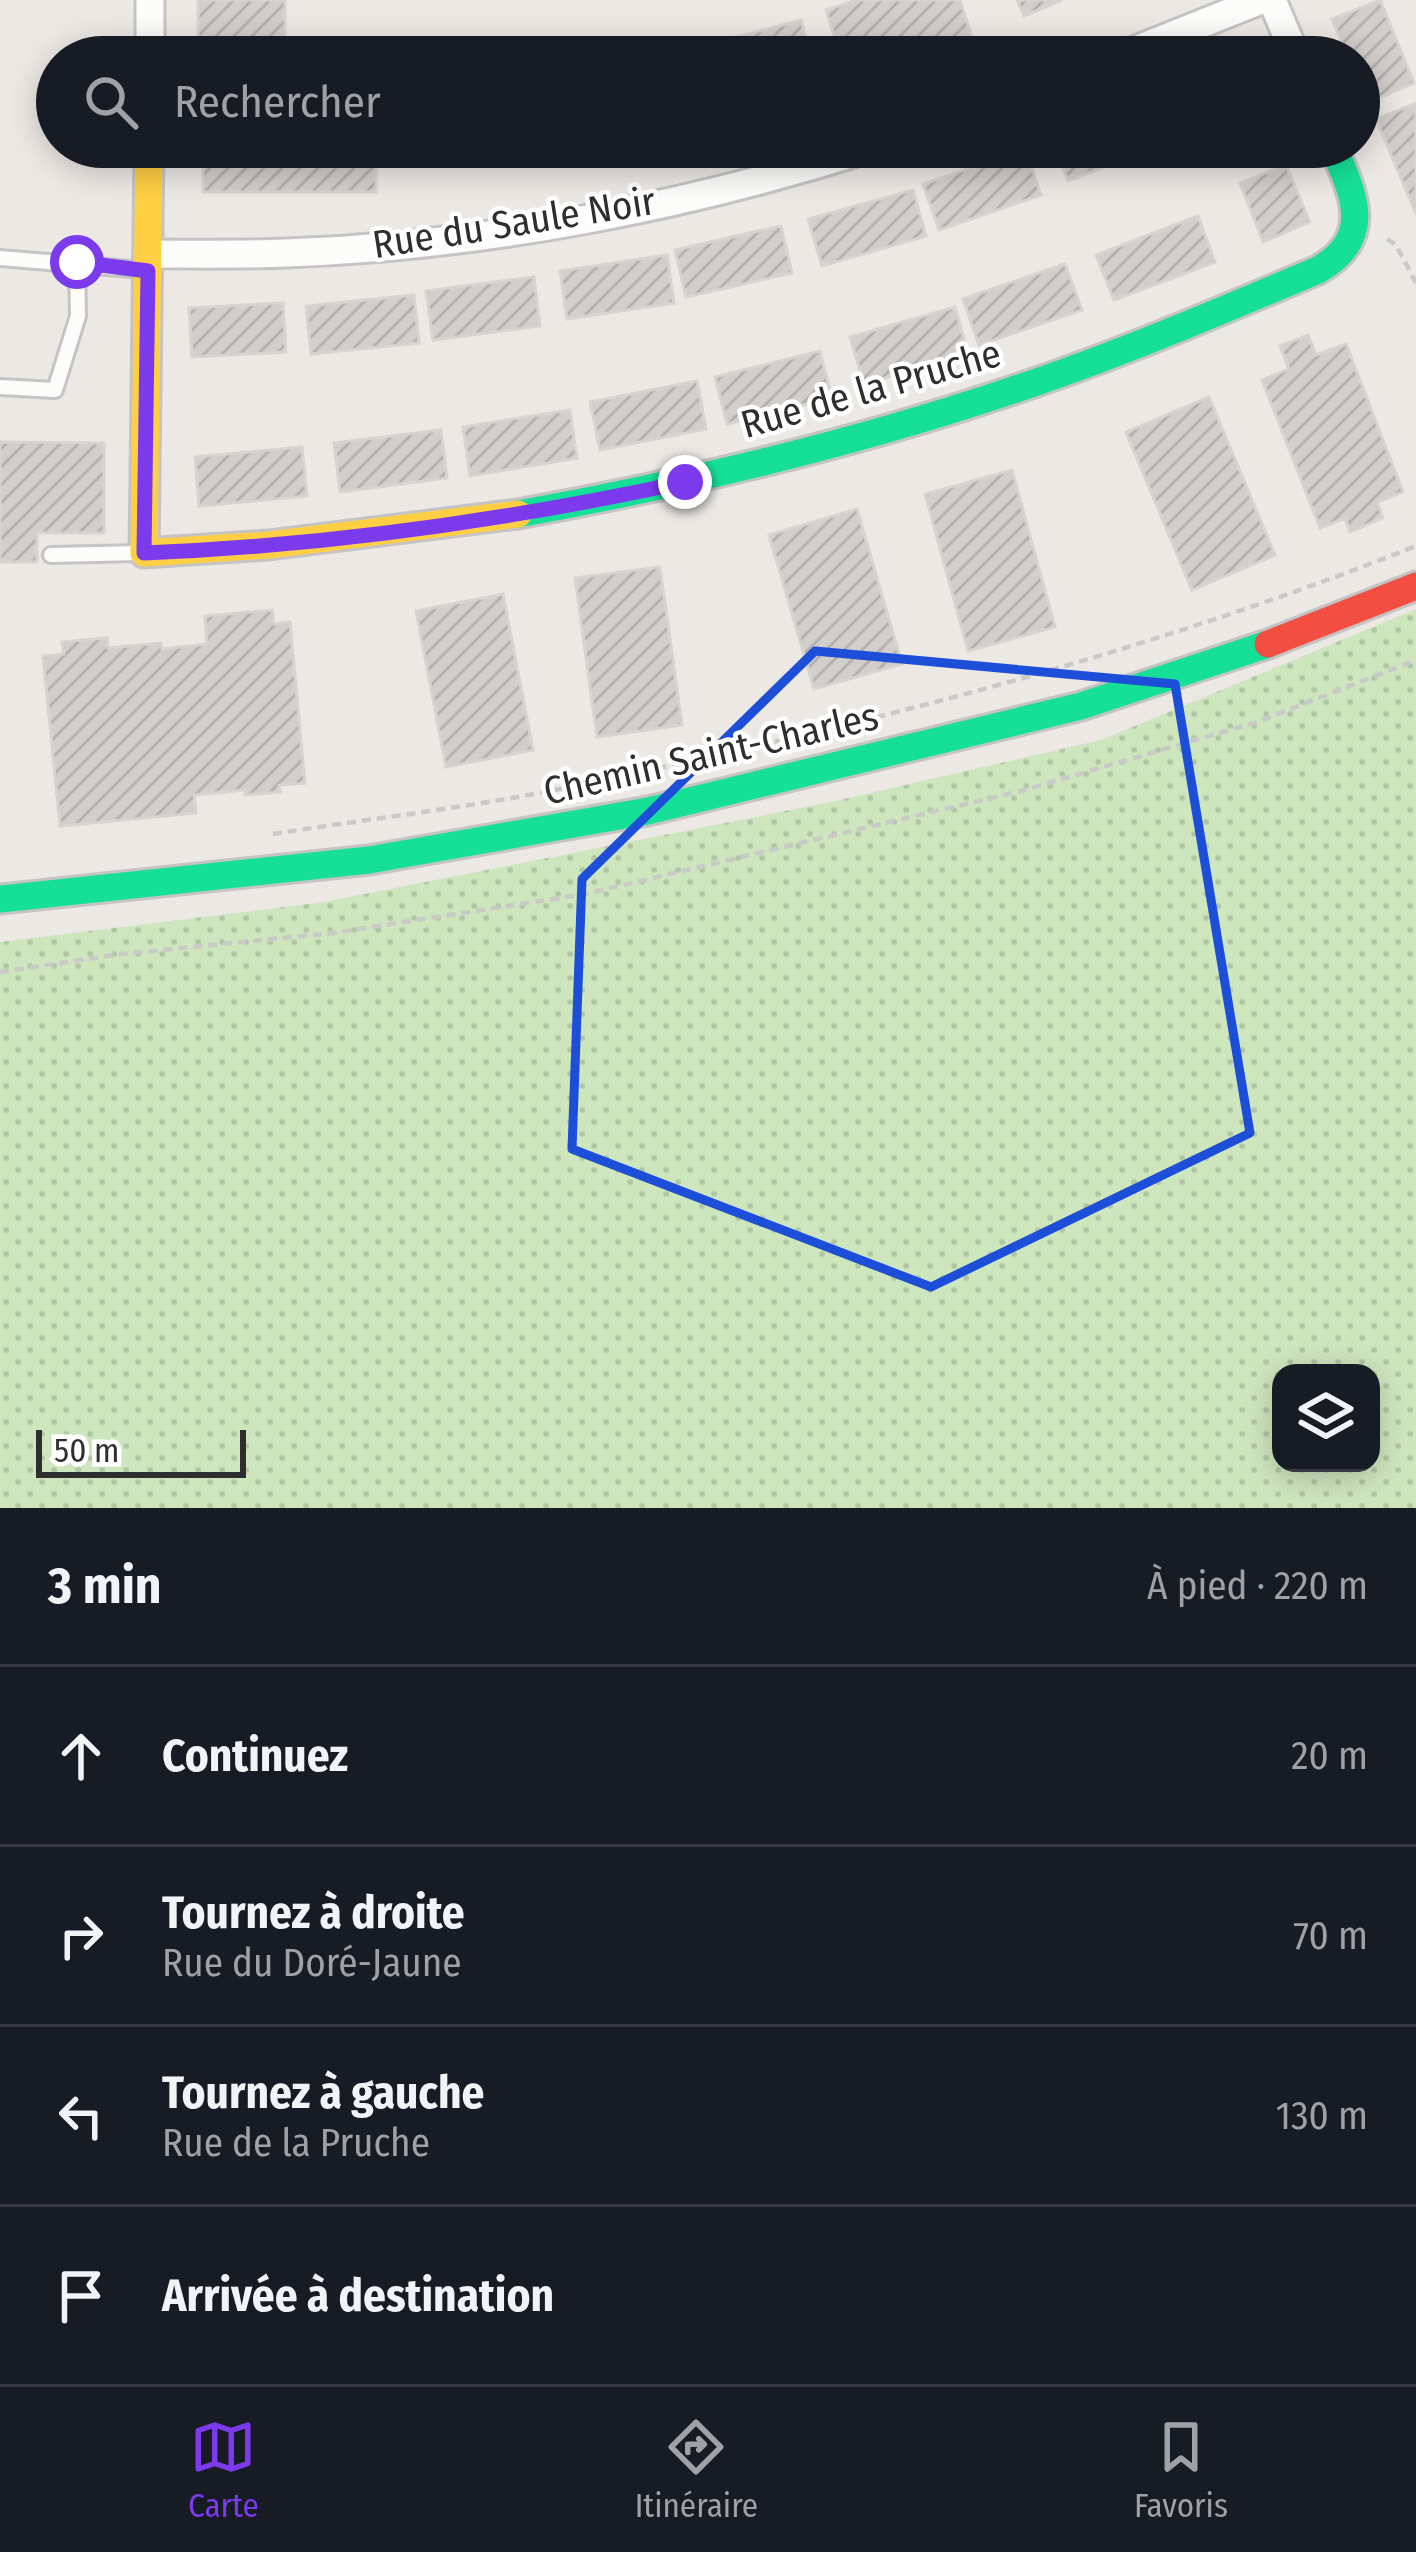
<!DOCTYPE html>
<html lang="fr">
<meta charset="utf-8">
<style>
:root{--surface:#171b24;--page:#242831;--text:#f1f3f6;--muted:#9ea1a6;--line:#363941;--accent:#7c3aed}
body{margin:0;font-family:"Fira Sans Condensed",sans-serif;background:var(--page);color:var(--text)}
.controls{position:absolute;right:36px;bottom:36px;display:grid;overflow:hidden;border-radius:24px;box-shadow:0 6px 30px #0003}
.controls button{width:108px;height:108px;display:grid;place-items:center;padding:0;border:0;border-bottom:3px solid var(--line);background:var(--surface);color:var(--text);font:60px sans-serif}
.scale{position:absolute;left:36px;bottom:30px;width:210px;box-sizing:border-box;padding-left:12px;border:6px solid #2e2e2e;border-top:0;font-size:33px;line-height:42px;white-space:nowrap;color:#2e2e2e;-webkit-text-stroke:9px #fff;paint-order:stroke}
.stop{position:absolute;width:36px;height:36px;margin:-27px;border:9px solid #7c3aed;border-radius:50%;background:#fff}
.stop.end{background:#7c3aed;border-color:#fff;box-shadow:0 3px 12px #0008}
.list{margin:0;padding:0;list-style:none}
h2{display:flex;justify-content:space-between;align-items:center;height:156px;margin:0;padding:0 48px;font-size:51px}
h2 small{font-size:39px;font-weight:400;color:var(--muted)}
.list li{display:grid;grid-template-columns:78px 1fr auto;gap:36px;align-items:center;box-sizing:border-box;height:180px;padding:0 48px;border-top:3px solid var(--line)}
.list b{display:block;font-size:45px;white-space:nowrap}
.list p{margin:0;font-size:39px;white-space:nowrap;color:var(--muted)}
.list em{font-size:39px;font-style:normal;color:var(--muted)}
.icon{flex:none;width:66px;height:66px;fill:none;stroke:currentColor;stroke-width:2;stroke-linecap:round;stroke-linejoin:round}
.map{position:relative;flex:none;width:1416px;height:1508px;overflow:hidden}
.search{position:absolute;background:var(--surface);box-shadow:0 6px 30px #0003;left:36px;right:36px;top:36px;height:132px;display:flex;align-items:center;gap:30px;box-sizing:border-box;padding:0 42px;border-radius:66px;color:var(--muted);font-size:45px}
.sheet{height:876px;background:var(--surface)}
nav{display:flex;justify-content:space-around;align-items:center;box-sizing:border-box;height:168px;border-top:3px solid var(--line);background:var(--surface);font-size:33px;color:var(--muted)}
nav a{display:grid;justify-items:center;gap:6px}
nav .on{color:var(--accent)}
.map>svg:first-child{display:block}
</style>
<div class="map">
<svg width="1416" height="1508" viewBox="0 0 1416 1508">
<defs>
<pattern id="park-dots" width="8" height="8" patternUnits="userSpaceOnUse" patternTransform="scale(3)"><rect width="8" height="8" fill="#cee6be"/><path d="M2 2h.1M6 6h.1" fill="none" stroke="#b1c6a4" stroke-width="1.8" stroke-linecap="round"/></pattern>
<pattern id="building-hatch" width="6" height="6" patternUnits="userSpaceOnUse" patternTransform="scale(3)"><rect width="6" height="6" fill="#d1cecb"/><path d="M-1 1l2-2M0 6l6-6M5 7l2-2" fill="none" stroke="#b4b1af"/></pattern>
</defs>
<rect width="100%" height="100%" fill="#ece8e4"/>
<path fill="url(#park-dots)" fill-rule="evenodd" d="M1416 609V1508H0V942L324 902 831 802 1101 740ZM1281 1373H1371V1463H1281Z"/>
<path fill="url(#building-hatch)" stroke="#d7d4d0" stroke-width="3" d="M198 0H285V57H198Z
M857 0H960L974 43 929 57H841L826 10Z
M1017 0H1062L1024 16Z
M1380 0 1414 83 1367 103 1359 84V57H1348L1332 19Z
M801 20 811 57H676L675 53Z
M1416 103V214L1376 119Z
M203 147H376V192H203Z
M519 147H580L521 157Z
M1055 147H1156L1068 181Z
M1026 149 1041 195 939 230 923 184Z
M1286 165 1310 222 1263 242 1240 183Z
M913 190 926 236 822 266 808 219Z
M1198 216 1215 262 1114 300 1096 255Z
M781 226 792 273 686 297 675 250Z
M667 255 674 303 567 319 560 271Z
M1065 264 1082 310 979 345 963 299Z
M534 277 540 326 433 340 426 291Z
M414 295 419 343 311 354 306 306Z
M283 303 286 352 192 357 189 308Z
M955 307 968 354 864 384 850 337Z
M1308 335 1316 355 1346 344 1403 492 1377 502 1383 518 1350 532 1345 518 1320 528 1262 380 1289 369 1280 346Z
M820 351 832 398 727 424 715 377Z
M697 381 706 429 600 450 590 402Z
M1209 397 1275 555 1192 590 1126 432Z
M570 410 577 458 470 476 463 427Z
M441 430 447 478 340 492 334 443Z
M0 442 104 443V533H37V562H0Z
M302 447 307 496 199 506 195 457Z
M1012 470 1055 627 968 651 925 494Z
M857 509 902 664 814 689 769 535Z
M660 567 682 725 597 737 575 578Z
M503 594 533 750 446 767 416 611Z
M272 610 274 624 290 622 305 783 279 785 280 792 245 795V790L194 795 196 813 60 826 43 656 64 654 62 642 107 638 108 648 161 643 162 649 207 644 205 616Z"/>
<g fill="none" stroke-linecap="round" stroke-linejoin="round">
<g stroke="#c5c4c5" stroke-width="20">
<path id="lane" d="M0 258 143 270
M0 387 55 390 78 316 77 262
M51 555 139 553"/>
</g>
<g stroke="#c5c4c5" stroke-width="33">
<path id="street" d="M1272 0 1296 57
M150 57V0
M1118 57 1261 0
M148 254C194 254 240 255 286 253 483 246 686 207 873 147"/>
</g>
<g stroke="#c5c4c5" stroke-width="33">
<path id="fast" d="M518 514C683 484 845 446 1004 393 1111 358 1214 314 1318 270 1374 238 1355 196 1333 147
M0 899 369 860 648 811 1081 706 1268 644"/>
</g>
<g stroke="#c5c4c5" stroke-width="33">
<path id="slow" d="M149 147 144 553 269 545 518 514"/>
</g>
<g stroke="#c5c4c5" stroke-width="33">
<path id="jam" d="M1268 644 1416 586"/>
</g>
<path stroke="#c9c9c8" stroke-width="4.5" stroke-dasharray="9 6" stroke-linecap="butt" d="M1387 239 1396 245 1416 283
M273 834C368 819 465 808 560 789 852 729 1139 656 1416 546
M0 972 121 954 333 933 585 894 1021 791 1257 722 1416 660"/>
<use href="#lane" stroke="#fcfcfb" stroke-width="14"/>
<use href="#street" stroke="#fcfcfb" stroke-width="27"/>
<use href="#fast" stroke="#16e098" stroke-width="27"/>
<use href="#slow" stroke="#ffcf43" stroke-width="27"/>
<use href="#jam" stroke="#f24e42" stroke-width="27"/>
</g>
<g fill="none" stroke-linecap="round" stroke-linejoin="round">
<path stroke="#7c3aed" stroke-width="15" d="M77 262 148 271 144 553C326 546 508 520 685 482"/>
</g>
<path fill="none" stroke="#1d4ed8" stroke-width="9" stroke-linejoin="round" d="M815 651 1175 684 1250 1133 931 1287 572 1149 582 879Z"/>
<g text-anchor="middle" dominant-baseline="central" stroke-width="9" stroke-linejoin="round" paint-order="stroke">
<g font-size="39" fill="#2e2e2e" stroke="#fff">
<text transform="translate(514 223) rotate(-9)">Rue du Saule Noir</text>
<text transform="translate(871 389) rotate(-16)">Rue de la Pruche</text>
<text transform="translate(711 754) rotate(-13)">Chemin Saint-Charles</text>
</g>
</g>
</svg>
<div class="controls">
<button><svg class="icon" aria-label="layers" viewBox="0 0 24 24"><path d="M12 4l9 5-9 5-9-5zM3 14l9 5 9-5"/></svg></button>
</div>
<div class="scale">50 m</div>
<div class="stop" style="left:77px;top:262px"></div>
<div class="stop end" style="left:685px;top:482px"></div>
<div class="search"><svg class="icon" aria-label="search" viewBox="0 0 24 24"><circle cx="10" cy="10" r="6"/><path d="M15 15l6 6"/></svg>Rechercher</div>
</div>
<section class="sheet">
<h2>3 min<small>À pied · 220 m</small></h2>
<ul class="list">
<li><svg class="icon" aria-label="ahead" viewBox="0 0 24 24"><path d="M12 20V5M6 11l6-6 6 6"/></svg><div><b>Continuez</b></div><em>20 m</em></li>
<li><svg class="icon" aria-label="right" viewBox="0 0 24 24"><path d="M7 20v-9h11M14 6l5 5-5 5"/></svg><div><b>Tournez à droite</b><p>Rue du Doré-Jaune</p></div><em>70 m</em></li>
<li><svg class="icon" aria-label="left" viewBox="0 0 24 24"><path d="M17 20v-9H6M10 6l-5 5 5 5"/></svg><div><b>Tournez à gauche</b><p>Rue de la Pruche</p></div><em>130 m</em></li>
<li><svg class="icon" aria-label="arrive" viewBox="0 0 24 24"><path d="M6 21V4h12l-3 4 3 4H6"/></svg><div><b>Arrivée à destination</b></div></li>
</ul>
</section>
<nav>
<a class="on"><svg class="icon" aria-label="map" viewBox="0 0 24 24"><path d="M3 6l6-2 6 2 6-2v14l-6 2-6-2-6 2zM9 4v14M15 6v14"/></svg>Carte</a>
<a><svg class="icon" aria-label="directions" viewBox="0 0 24 24"><path d="M12 3l9 9-9 9-9-9zM9 14v-3h6M13 9l2 2-2 2"/></svg>Itinéraire</a>
<a><svg class="icon" aria-label="saved" viewBox="0 0 24 24"><path d="M7 4h10v16l-5-4-5 4z"/></svg>Favoris</a>
</nav>
